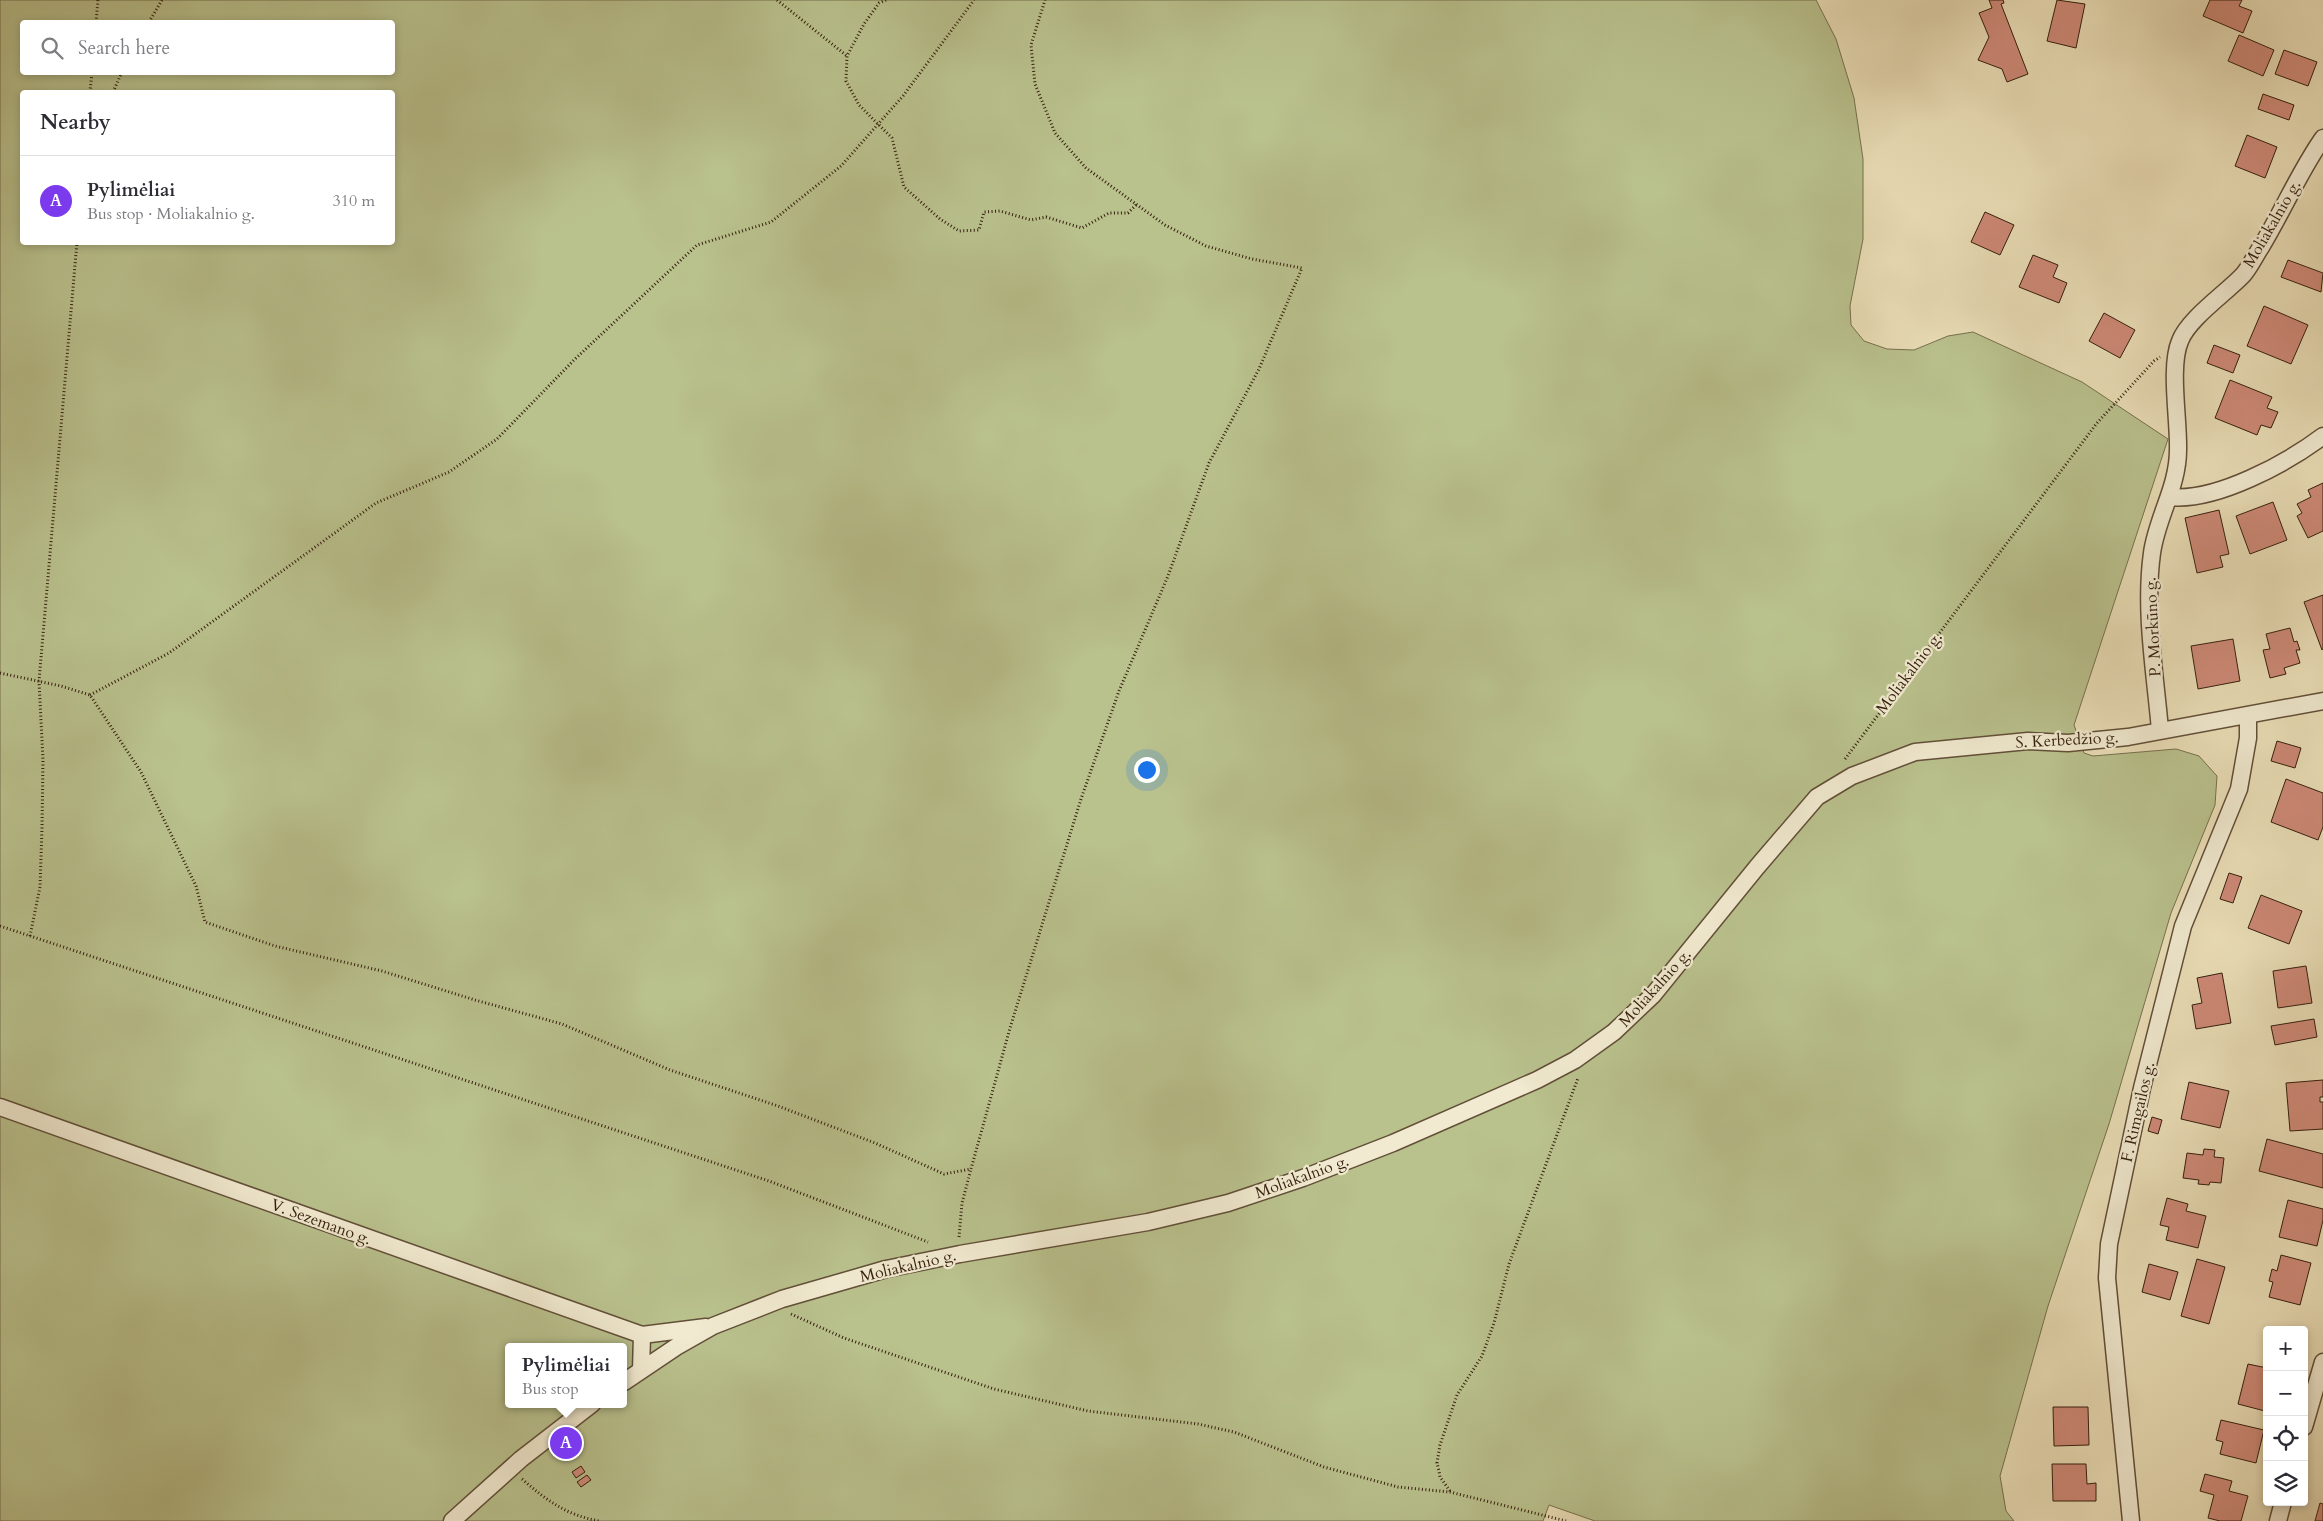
<!DOCTYPE html>
<meta charset="utf-8">
<style>
:root{--surface:#fff;--page:#f2f2f3;--text:#2b2b33;--muted:#7c7c81;--line:#e1e1e2;--accent:#7c3aed}
body{margin:0;font-family:Cardo,serif;background:var(--page);color:var(--text)}
.controls{position:absolute;right:15px;bottom:15px;display:grid;overflow:hidden;border-radius:5px;box-shadow:0 2px 8px #0003}
.controls button{width:45px;height:45px;display:grid;place-items:center;padding:0;border:0;border-bottom:1px solid var(--line);background:var(--surface);color:var(--text);font:25px sans-serif}
.you{position:absolute;left:1146px;top:769px;width:18px;height:18px;margin:-12px;border:4px solid #fff;border-radius:50%;background:#1a73e8;box-shadow:0 0 0 8px #1a73e833}
.badge{display:grid;place-items:center;width:32px;height:32px;border-radius:50%;background:var(--accent);color:#fff;font-size:16px;font-weight:700}
.pin{position:absolute;translate:-50% -50%;border:2px solid #fff;box-shadow:0 1px 5px #0006}
.popup{position:absolute;left:505px;top:1343px;width:122px;height:65px;box-sizing:border-box;display:grid;place-content:center;border-radius:5px;background:var(--surface);filter:drop-shadow(0 1px 4px #0005);font-size:16px;white-space:nowrap;color:var(--muted)}
.popup b{font-size:19px;color:var(--text)}
.popup::after{content:'';position:absolute;left:50%;top:100%;margin-left:-10px;border:10px solid transparent;border-top-color:var(--surface)}
.list{margin:0;padding:0;list-style:none}
h2{display:flex;justify-content:space-between;align-items:center;height:65px;margin:0;padding:0 20px;font-size:21px}
h2 small{font-size:16px;font-weight:400;color:var(--muted)}
.list li{display:grid;grid-template-columns:32px 1fr auto;gap:15px;align-items:center;box-sizing:border-box;height:90px;padding:0 20px;border-top:1px solid var(--line)}
.list b{display:block;font-size:19px;white-space:nowrap}
.list p{margin:0;font-size:16px;white-space:nowrap;color:var(--muted)}
.list em{font-size:16px;font-style:normal;color:var(--muted)}
.icon{flex:none;width:28px;height:28px;fill:none;stroke:currentColor;stroke-width:2;stroke-linecap:round;stroke-linejoin:round}
.map{position:relative;flex:none;width:2323px;height:1521px;overflow:hidden}
.search{position:absolute;background:var(--surface);box-shadow:0 2px 8px #0003;left:20px;top:20px;width:375px;height:55px;display:flex;align-items:center;gap:12px;box-sizing:border-box;padding:0 18px;border-radius:5px;color:var(--muted);font-size:19px}
.panel{position:absolute;background:var(--surface);box-shadow:0 2px 8px #0003;left:20px;top:90px;width:375px;height:155px;border-radius:5px}
.map>svg:first-child{display:block}
</style>
<div class="map">
<svg width="2323" height="1521" viewBox="0 0 2323 1521">
<rect width="100%" height="100%" fill="#eadeb7"/>
<filter id="stains"><feTurbulence type="fractalNoise" baseFrequency=".004" numOctaves="4"/><feColorMatrix values="0 0 0 0 .2 0 0 0 0 .09 0 0 0 0 .02 0 0 0 .5 -.17"/></filter>
<radialGradient id="worn" r=".72"><stop offset=".6" stop-color="#630" stop-opacity="0"/><stop offset="1" stop-color="#630" stop-opacity=".3"/></radialGradient>
<path fill="#b9c18d" stroke="#77704e" fill-rule="evenodd" d="M0 0H1816L1836 39 1854 98 1863 159V239L1850 306 1851 325 1864 341 1887 349 1914 350 1948 336 1973 332 2082 382 2168 439 2074 725 2084 753 2093 756 2176 749 2199 756 2217 776 2215 805 2171 913 2109 1124 2048 1306 2000 1476 2006 1511 2014 1521H1595L1549 1505 1543 1521H0ZM22 22H392V72H22ZM22 92H392V242H22ZM508 1347H624V1404H508Z"/>
<path fill="#ce8a78" stroke="#351f0e" d="M1989 0H2003L2004 3 2001 4 2028 74 2007 82 2002 69 1978 60 1989 37 1979 13 1992 8Z
M2057 0 2085 4 2076 48 2047 41Z
M2210 0H2242L2239 6 2252 11 2243 33 2203 16Z
M2239 35 2274 50 2263 76 2228 61Z
M2284 50 2317 62 2308 86 2275 74Z
M2263 94 2294 105 2289 120 2258 109Z
M2247 135 2277 147 2265 178 2235 166Z
M1985 212 2014 225 2000 255 1971 242Z
M2033 255 2058 265 2053 277 2067 283 2059 303 2019 287Z
M2288 260 2323 273 2321 292 2281 277Z
M2264 306 2308 325 2291 364 2247 346Z
M2104 313 2135 330 2120 358 2089 341Z
M2214 345 2240 355 2233 373 2207 363Z
M2230 380 2272 397 2267 408 2278 412 2271 428 2261 425 2257 435 2215 418Z
M2323 483V531L2308 538 2297 516 2302 513 2297 504 2311 497 2308 490Z
M2273 502 2287 540 2250 554 2236 516Z
M2219 510 2229 554 2220 556 2223 567 2197 573 2185 518Z
M2323 595V649L2322 650 2304 602Z
M2290 628 2294 642 2297 641 2300 650H2296L2300 663 2284 668 2286 674 2270 678 2263 650 2270 649 2266 634Z
M2233 639 2240 681 2198 689 2191 646Z
M2277 741 2301 748 2295 768 2271 761Z
M2286 779 2323 793V827L2318 840 2271 822Z
M2229 873 2242 877 2233 903 2220 899Z
M2261 895 2302 911 2289 944 2248 928Z
M2306 966 2312 1003 2278 1008 2273 971Z
M2222 973 2231 1023 2196 1029 2192 1005 2202 1003 2197 978Z
M2314 1019 2317 1037 2275 1045 2271 1026Z
M2323 1080V1097H2320V1102H2323V1129L2290 1131 2286 1083Z
M2189 1082 2229 1091 2220 1128 2181 1119Z
M2152 1117 2162 1120 2158 1134 2148 1131Z
M2267 1139 2323 1154V1188L2259 1171Z
M2204 1149 2215 1150 2214 1157 2224 1158 2221 1183 2210 1182 2209 1185 2198 1184 2199 1180 2183 1178 2187 1153 2203 1155Z
M2167 1198 2188 1204 2186 1211 2206 1216 2198 1248 2166 1240 2169 1227 2160 1225Z
M2288 1200 2323 1209V1220L2317 1246 2279 1237Z
M2281 1255 2311 1263 2300 1305 2269 1297 2273 1282 2269 1281 2272 1269 2277 1271Z
M2197 1259 2225 1267 2209 1324 2181 1316Z
M2149 1264 2178 1272 2170 1300 2142 1292Z
M2248 1364 2267 1368 2265 1411 2238 1404Z
M2053 1407H2088L2089 1445 2054 1446Z
M2221 1420 2264 1430 2256 1463 2220 1454 2223 1442 2216 1440Z
M2052 1464H2086L2087 1484 2096 1483V1501H2053Z
M581 1466 585 1472 576 1478 572 1472Z
M2205 1474 2232 1481 2229 1491 2248 1496 2241 1521H2220L2208 1518 2214 1495 2200 1491Z
M587 1475 591 1480 581 1487 577 1482Z
M2320 1503 2323 1504V1521H2315Z"/>
<g fill="none" stroke-linecap="round" stroke-linejoin="round">
<g stroke="#624f38" stroke-width="19">
<path id="street" d="M2170 497C2216 502 2287 463 2323 436
M2160 730C2155 672 2144 611 2152 553 2157 517 2178 487 2178 450 2179 420 2169 367 2180 341 2188 319 2226 293 2243 275 2250 267 2255 256 2261 247 2283 211 2299 172 2323 138
M0 1107 642 1335 706 1327
M641 1370 642 1335
M624 1382 676 1347 713 1326 782 1299 886 1269 960 1254 1148 1222 1228 1203 1303 1178 1393 1143 1537 1080 1575 1060 1614 1032 1653 995 1757 867 1817 797 1852 776 1915 752 2028 741 2068 743 2128 737 2323 701
M2304 1427 2323 1362
M452 1521 521 1459 592 1404
M2131 1521 2107 1278 2109 1244 2142 1088 2183 926 2239 789 2248 738V716
M2278 1521 2283 1502"/>
</g>
<path stroke="#351f0e" stroke-width="3" stroke-dasharray="1 2.5" stroke-linecap="butt" d="M777 0 847 56
M886 0 879 3 864 24 847 56 846 81 859 105 892 138 904 187 940 219 959 231 979 230 984 212 1000 211 1031 220 1046 217 1082 228 1109 213H1128L1137 204
M96 22 98 0
M149 22 162 0
M90 92 92 72
M113 92 122 72
M0 673 61 686 90 695 141 772 196 886 205 922 275 946 382 971 475 1000 562 1024 670 1070 778 1106 875 1143 944 1174 971 1169 1010 1028 1081 799 1119 691 1168 576 1209 463 1259 369 1302 268 1252 259 1206 246 1165 225 1086 168 1055 133 1035 84 1031 45 1045 0
M90 695 169 653 376 503 449 472 497 439 575 359 697 245 771 222 841 166 903 96 974 0
M1845 759 2097 423 2154 361 2160 357
M0 926 769 1181 928 1242
M30 936 40 887 42 828 43 760 39 681 77 242
M959 1237 962 1203 971 1169
M791 1314 844 1338 994 1389 1088 1411 1198 1424 1234 1432 1324 1467 1398 1487 1450 1492 1566 1521
M522 1479C546 1500 566 1515 599 1521
M1450 1491 1440 1477 1439 1471 1437 1463 1440 1445 1457 1395 1482 1356 1494 1323 1509 1264 1578 1078"/>
<use href="#street" stroke="#f1ead0" stroke-width="16"/>
</g>
<g text-anchor="middle" dominant-baseline="central" stroke-width="4.5" stroke-linejoin="round" paint-order="stroke">
<g font-size="16" fill="#351f0e" stroke="#f1ead0">
<text transform="translate(2272 224) rotate(-60)">Moliakalnio g.</text>
<text transform="translate(2153 627) rotate(-93)">P. Morkūno g.</text>
<text transform="translate(1909 673) rotate(-53)">Moliakalnio g.</text>
<text transform="translate(2067 740) rotate(-3)">S. Kerbedžio g.</text>
<text transform="translate(1655 988) rotate(-48)">Moliakalnio g.</text>
<text transform="translate(2138 1112) rotate(-77)">F. Rimgailos g.</text>
<text transform="translate(1302 1177) rotate(-20)">Moliakalnio g.</text>
<text transform="translate(321 1222) rotate(20)">V. Sezemano g.</text>
<text transform="translate(908 1266) rotate(-13)">Moliakalnio g.</text>
</g>
</g>
<rect width="100%" height="100%" filter="url(#stains)"/>
<rect width="100%" height="100%" fill="url(#worn)"/>
</svg>
<div class="controls">
<button>+</button>
<button>−</button>
<button><svg class="icon" aria-label="locate" viewBox="0 0 24 24"><circle cx="12" cy="12" r="6"/><path d="M12 2v4M12 18v4M2 12h4M18 12h4"/></svg></button>
<button><svg class="icon" aria-label="layers" viewBox="0 0 24 24"><path d="M12 4l9 5-9 5-9-5zM3 14l9 5 9-5"/></svg></button>
</div>
<div class="you"></div>
<div class="pin badge" style="left:566px;top:1443px">A</div>
<div class="popup"><b>Pylimėliai</b>Bus stop</div>
<div class="search"><svg class="icon" aria-label="search" viewBox="0 0 24 24"><circle cx="10" cy="10" r="6"/><path d="M15 15l6 6"/></svg>Search here</div>
<section class="panel">
<h2>Nearby<small></small></h2>
<ul class="list">
<li><span class="badge">A</span><div><b>Pylimėliai</b><p>Bus stop · Moliakalnio g.</p></div><em>310 m</em></li>
</ul>
</section>
</div>
